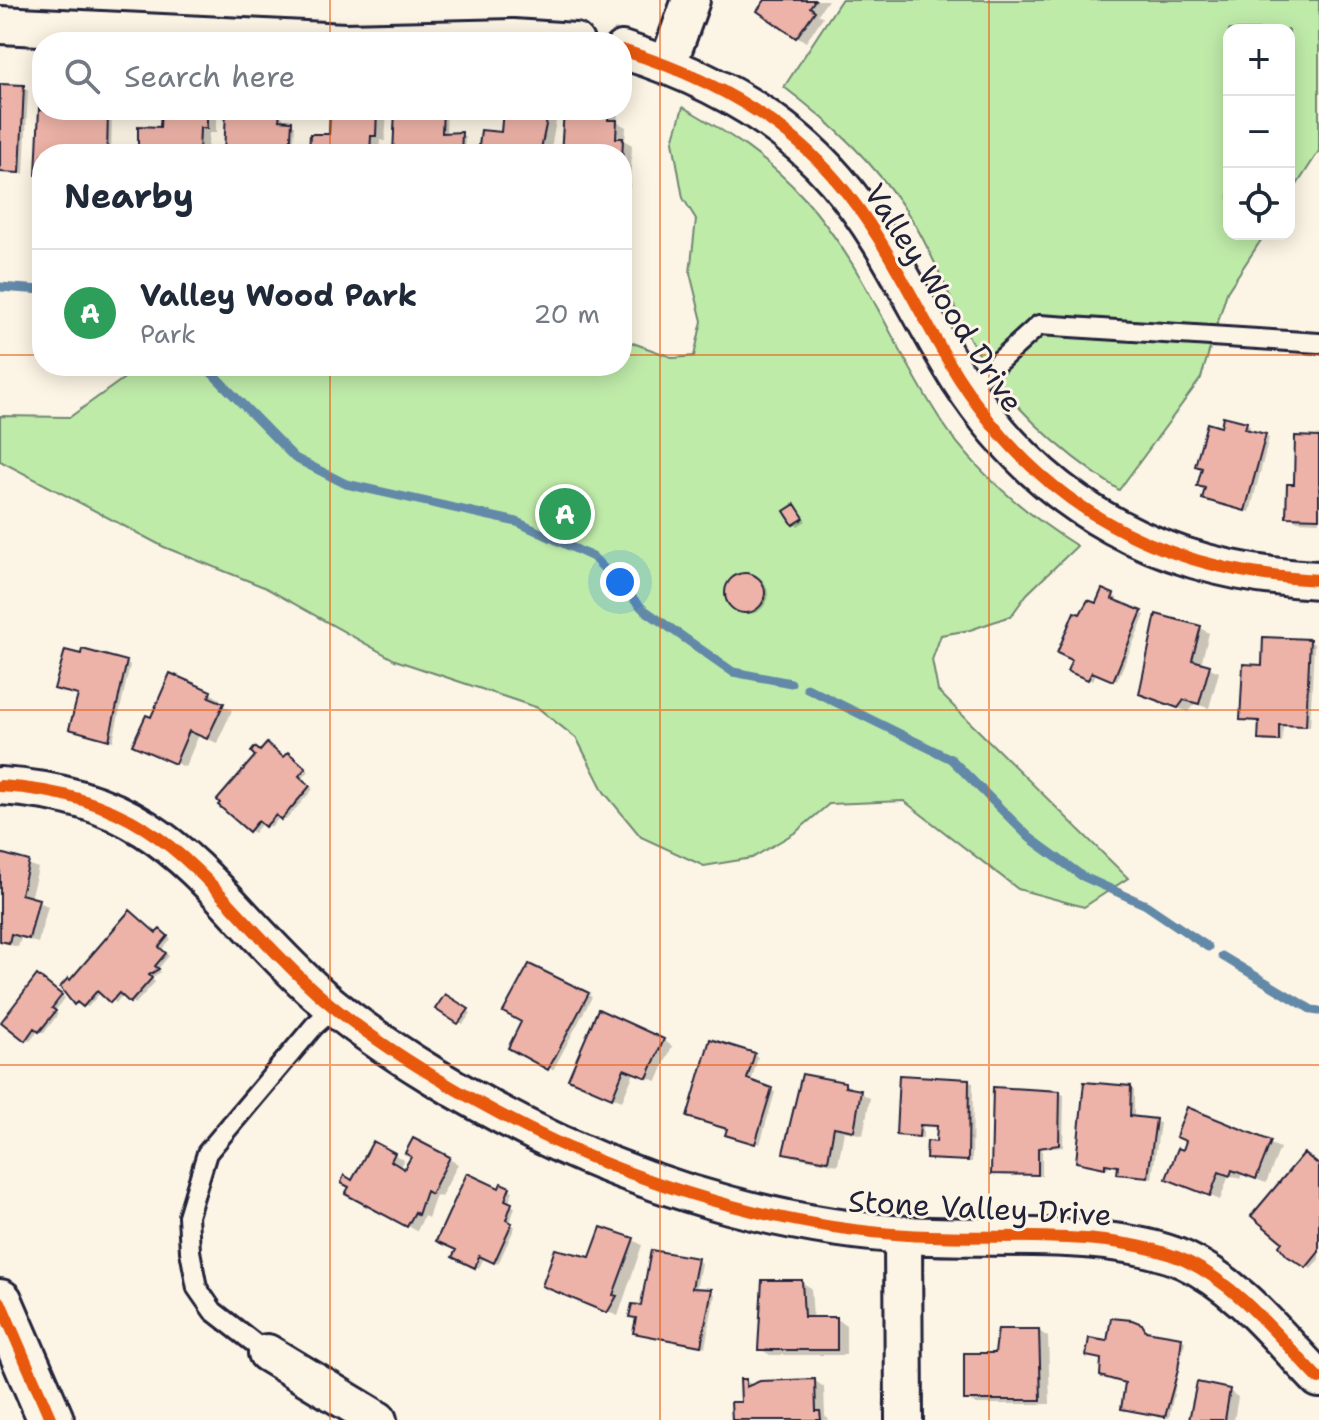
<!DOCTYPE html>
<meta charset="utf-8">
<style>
:root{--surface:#fff;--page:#f2f2f3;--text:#1f2937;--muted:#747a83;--line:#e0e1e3;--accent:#1a73e8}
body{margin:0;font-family:"Shantell Sans",sans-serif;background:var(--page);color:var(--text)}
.controls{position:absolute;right:24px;top:24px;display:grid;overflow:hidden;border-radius:16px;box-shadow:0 4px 20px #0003}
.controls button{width:72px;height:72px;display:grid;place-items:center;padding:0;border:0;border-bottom:2px solid var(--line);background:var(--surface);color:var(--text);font:40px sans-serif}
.you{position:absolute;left:620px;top:582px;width:28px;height:28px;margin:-20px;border:6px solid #fff;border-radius:50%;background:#1a73e8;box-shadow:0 0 0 12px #1a73e833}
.badge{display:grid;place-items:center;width:52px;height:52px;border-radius:50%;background:var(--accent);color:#fff;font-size:26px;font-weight:700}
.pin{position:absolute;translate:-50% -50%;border:4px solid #fff;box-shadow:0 2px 8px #0006}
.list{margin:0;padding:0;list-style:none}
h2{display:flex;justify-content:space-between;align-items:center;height:104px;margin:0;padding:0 32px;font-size:34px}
h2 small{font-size:26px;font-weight:400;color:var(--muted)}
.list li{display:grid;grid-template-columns:52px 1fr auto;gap:24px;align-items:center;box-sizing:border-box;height:128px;padding:0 32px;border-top:2px solid var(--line)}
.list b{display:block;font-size:30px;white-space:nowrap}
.list p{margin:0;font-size:26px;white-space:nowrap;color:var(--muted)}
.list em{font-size:26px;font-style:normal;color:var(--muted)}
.icon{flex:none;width:44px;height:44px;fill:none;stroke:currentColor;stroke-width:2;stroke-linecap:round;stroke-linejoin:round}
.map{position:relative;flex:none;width:1319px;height:1420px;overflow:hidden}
.search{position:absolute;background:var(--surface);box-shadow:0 4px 20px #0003;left:32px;top:32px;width:600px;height:88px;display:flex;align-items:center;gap:20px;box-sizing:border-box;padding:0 28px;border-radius:32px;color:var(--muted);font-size:30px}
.panel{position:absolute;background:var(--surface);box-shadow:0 4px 20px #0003;left:32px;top:144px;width:600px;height:232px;border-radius:32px}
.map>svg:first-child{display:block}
</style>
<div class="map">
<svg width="1319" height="1420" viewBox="0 0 1319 1420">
<rect width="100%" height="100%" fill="#fcf5e5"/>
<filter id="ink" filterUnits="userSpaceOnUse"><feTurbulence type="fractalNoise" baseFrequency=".0125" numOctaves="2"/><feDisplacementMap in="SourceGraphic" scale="16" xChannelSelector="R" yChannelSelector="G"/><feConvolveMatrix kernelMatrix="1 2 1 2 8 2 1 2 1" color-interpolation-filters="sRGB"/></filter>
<g filter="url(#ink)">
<path fill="#bfeba9" stroke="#708672" stroke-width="2" d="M841 0H1319V151L1289 197V30H1229V234H1265L1227 292 1201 378 1119 490C1058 450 1005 403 970 339 949 299 935 256 911 218 877 165 833 124 784 87Z
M683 107C727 132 769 159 803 197 862 262 893 347 940 419 975 472 1023 512 1077 546L1027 594 1011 616 970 630 941 635 932 660 938 691 1128 878 1084 907 1018 889 904 801 829 804 796 832 752 858 704 866 641 837 604 792 577 739 538 708 395 660 264 587 164 547 0 461V416L70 417 141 366H622V339L674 358 694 356 702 321 690 273 696 219 683 198 673 141Z"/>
<path fill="#0003" d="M767 0H828L818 14 823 17 806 42 797 36Z
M0 86 28 90 24 174 0 173Z
M42 88V110H100V114L112 117 111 154H42V176L38 174Z
M163 110H216V133H209L207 154H140L162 129Z
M228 110H274V114L283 117V122L295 125 293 154H226Z
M332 110H387L385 141 380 140 379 154H311L331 136Z
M397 110H447L446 135 465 136 464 154H395Z
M505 110H558L550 154H480L502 134Z
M600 110 618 113 617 122 626 127 625 141 632 145 630 188 622 187V154H563Z
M1246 424 1250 426 1249 432 1269 438 1250 512 1208 501 1222 429Z
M1319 439V522L1298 521 1288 516 1296 486Z
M795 507 806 521 798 526 794 524Z
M728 594a20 20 0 1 1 40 0a20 20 0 1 1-40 0Z
M1103 591 1117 598 1115 602 1145 615 1117 681 1096 673 1093 681 1074 673 1081 616 1097 605Z
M1200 628 1209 633 1201 664 1219 672 1209 708 1195 704 1188 712 1141 693Z
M1310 641 1314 644 1310 727 1283 726 1282 742H1264L1260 739 1261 722 1242 719Z
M126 662 130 665 113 741 75 731 80 696 61 691Z
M171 676 210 693 220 699 218 703 232 710 217 743 199 735 185 767 144 750 152 720Z
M261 752 284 759 292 756 309 771 301 780 313 789 286 820 280 817 271 827 263 822 254 833 250 830Z
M0 855 38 868 30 899 48 906 38 943 21 938 18 947 0 942Z
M164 934 171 939 161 950 169 956 158 969 161 972 151 978 155 982 135 1004 123 994 116 1003 101 992 88 1007 75 1004 71 982Z
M530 966 592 997 553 1070 510 1047 524 1022Z
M42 980 65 998 54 1012 58 1014 44 1033 39 1030 30 1041 26 1039Z
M446 996 471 1013 463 1024 438 1008Z
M663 1040 672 1046 657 1081 634 1073 622 1101 580 1084Z
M754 1055 758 1057 751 1082 775 1092 760 1144 728 1134Z
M968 1080 973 1083 972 1162 928 1158 938 1144 939 1127 923 1126V1138L898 1134Z
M845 1084 870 1098 863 1135 844 1131 838 1165 794 1157 785 1152 790 1122 795 1123Z
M1130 1088 1134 1090V1119L1160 1123 1152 1178 1124 1175 1120 1173V1167L1108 1165V1169L1082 1163Z
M1060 1093 1064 1095 1063 1147 1042 1149V1176L993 1173Z
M1188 1110 1280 1148 1266 1183 1242 1174 1240 1179 1229 1175 1220 1200 1168 1178 1188 1142Z
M414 1140 458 1164 441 1197 436 1195 428 1218 424 1216 417 1231 348 1193 374 1143 404 1160 399 1168 405 1172 414 1156Z
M1319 1167V1259L1311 1269 1288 1254Z
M502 1186 513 1191 508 1204 515 1207 510 1223 515 1227 498 1264 484 1257 479 1268 455 1257Z
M633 1240 642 1245 618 1316 554 1291 575 1253 591 1260Z
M697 1260 701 1263 696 1290 715 1294 705 1347 635 1332Z
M801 1282 811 1288 813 1319H837L846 1325V1355H770L760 1349Z
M1142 1326 1149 1333 1185 1341 1169 1418 1123 1408 1127 1383 1103 1360 1088 1355Z
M1039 1331 1048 1337 1050 1404H976L966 1399 997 1355Z
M746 1381 754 1386 815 1381 824 1387 825 1416 829 1420H734L743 1404Z
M1229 1391 1238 1397 1234 1420H1191Z"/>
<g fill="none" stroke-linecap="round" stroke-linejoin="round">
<path stroke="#6389a8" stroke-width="9" d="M0 287 42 290
M205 366 295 458 346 484 517 522 593 557 643 609 733 672 791 683
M807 688 951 759 1030 838 1082 876 1146 905 1208 947
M1222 956 1312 1010 1319 1011"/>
</g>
<path fill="#eeb3a8" stroke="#22223b" stroke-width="2" d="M765 0H815L810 7 815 11 796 38 757 11Z
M0 84 24 85 20 173 0 172Z
M40 86 42 110 108 113 107 154H42V176L36 175Z
M161 110H207V128H200L199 154H138V126L160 127Z
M226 110 280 113 279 120 292 121 290 154H224Z
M330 110H377L376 136H371L370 154H309L310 134H329Z
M395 110H443L442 133 462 132 461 154H393Z
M503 110H549L540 154H478L481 130 501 132Z
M564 110H609L608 120H617L616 138H623L622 163V154H561Z
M1223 416 1247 422 1245 429 1266 434 1245 511 1202 499 1205 488 1197 486 1202 468 1195 466 1207 423 1221 427Z
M1295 436 1319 437V518L1286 517 1287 484H1294Z
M795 504 804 518 793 525 784 511Z
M725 593a20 20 0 1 1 40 0a20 20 0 1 1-40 0Z
M1102 589 1114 594 1112 599 1142 611 1113 681 1092 672 1088 680 1067 671 1072 660 1057 653 1074 612 1080 614 1088 600 1096 603Z
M1156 614 1201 626 1192 660 1210 665 1199 704 1184 700 1178 708 1139 694Z
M1263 637 1310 639 1306 726 1279 725V741L1258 740 1259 721 1240 720 1243 664 1262 665Z
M82 649 127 661 109 740 69 729 78 695 54 689 65 650 81 654Z
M170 673 211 691 209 697 224 703 207 739 189 731 175 764 132 745 146 715 151 717Z
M267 743 283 757 288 752 306 768 299 776 310 786 281 820 276 815 265 827 258 821 249 832 218 805 220 803 217 800 255 756 251 752 255 747 260 751Z
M0 853 29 861 21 894 39 899 29 939 11 934 9 943 0 941Z
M130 910 156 933 160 929 168 936 159 947 166 953 155 966 159 969 149 975 152 978 130 1003 119 993 110 1003 97 991 83 1007 77 1002 74 1005 60 987 68 978 70 980Z
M529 964 589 993 548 1070 508 1048 521 1022 503 1012Z
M37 975 62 995 52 1008 56 1011 39 1032 34 1028 25 1041 1 1022Z
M445 994 469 1009 458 1024 435 1009Z
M598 1009 664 1039 647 1078 624 1069 612 1098 568 1079Z
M710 1039 755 1053 747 1079 772 1088 755 1144 725 1135 727 1129 687 1117Z
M802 1074 845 1082V1087L861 1090 854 1131 834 1127 828 1161 783 1153Z
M899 1075 969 1079 968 1161 926 1159 927 1141 936 1142 937 1126 920 1125 919 1137 896 1135Z
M1084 1082 1131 1086 1130 1116 1156 1119 1148 1177 1117 1174 1118 1166 1105 1164V1168L1076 1162Z
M993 1087 1060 1091 1059 1145 1038 1148V1175L991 1174Z
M1187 1107 1271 1141 1256 1179 1232 1170 1230 1176 1219 1172 1210 1196 1166 1179 1178 1148 1183 1150 1186 1141 1176 1137Z
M413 1138 450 1157 431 1194 426 1191 418 1215 415 1212 407 1227 345 1194 349 1187 341 1183 344 1175 352 1180 373 1141 395 1153 391 1161 404 1169 411 1157 405 1153Z
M1304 1153 1319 1165V1252L1306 1268 1287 1256 1279 1246 1282 1242 1251 1216Z
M467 1173 499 1188 501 1183 510 1187 505 1200 512 1203 506 1220 512 1223 494 1263 479 1256 475 1268 452 1257 456 1250 436 1241Z
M601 1227 634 1238 613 1295 617 1296 607 1313 542 1286 555 1249 590 1257Z
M651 1250 698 1258 692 1288 712 1289 701 1346 633 1333 636 1318 629 1317 632 1304 641 1305Z
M762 1280H802L804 1317H837V1350H758Z
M1111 1318 1132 1320 1142 1324 1146 1331 1182 1337 1178 1370 1165 1417 1121 1409 1125 1383 1100 1376 1101 1359 1086 1356 1089 1338 1107 1341Z
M998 1329H1039L1041 1400H964V1353H995Z
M740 1379H746V1387L760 1381 815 1379 816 1411H820L821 1420H732L731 1402H741Z
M1197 1382 1230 1389 1225 1420H1189Z"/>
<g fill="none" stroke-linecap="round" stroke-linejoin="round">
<g stroke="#22223b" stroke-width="24">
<path id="service" d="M967 390 1039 325 1319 343
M267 1353 213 1311 197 1288 190 1251 188 1216 207 1153 314 1026 335 1007"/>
</g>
<g stroke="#22223b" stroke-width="42">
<path id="minor" d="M0 25 345 42 513 38 575 42
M622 50C703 75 780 115 836 180 888 240 918 314 960 380 1044 510 1167 573 1319 580
M668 64 691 0
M0 786C171 796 204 891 317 993 379 1048 484 1109 560 1144 668 1193 789 1228 908 1235 992 1241 1109 1227 1184 1260 1239 1285 1278 1337 1319 1379
M903 1235 904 1420
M267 1353 378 1420"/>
</g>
<g stroke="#22223b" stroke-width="50">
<path id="tertiary" d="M0 1302 51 1420"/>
</g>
<use href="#service" stroke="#fcf5e5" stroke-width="18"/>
<use href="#minor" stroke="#fcf5e5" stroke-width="36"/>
<use href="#tertiary" stroke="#fcf5e5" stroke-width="44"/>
<g stroke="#fcf5e5" stroke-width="17">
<path id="cycleway" d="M622 50C703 75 780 115 836 180 888 240 918 314 960 380 1044 510 1167 573 1319 580
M0 786C171 796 204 891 317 993 379 1048 484 1109 560 1144 668 1193 789 1228 908 1235 992 1241 1109 1227 1184 1260 1239 1285 1278 1337 1319 1379
M0 1302 51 1420"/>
</g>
<use href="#cycleway" stroke="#e8590c" stroke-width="12"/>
</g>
</g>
<path fill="none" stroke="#e8590c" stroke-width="2" stroke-opacity="0.55" d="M330 0V42M660 0V1420M989 0V1420M330 110V154M0 355H42M622 355H1319M330 366V1420M0 710H1319M0 1065H1319"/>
<g text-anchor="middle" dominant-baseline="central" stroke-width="6" stroke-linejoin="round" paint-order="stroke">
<g font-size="30" fill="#22223b" stroke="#fcf5e5">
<text transform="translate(944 298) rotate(57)">Valley Wood Drive</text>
<text transform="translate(980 1208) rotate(3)">Stone Valley Drive</text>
</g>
</g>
</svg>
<div class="controls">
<button>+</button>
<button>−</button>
<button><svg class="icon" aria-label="locate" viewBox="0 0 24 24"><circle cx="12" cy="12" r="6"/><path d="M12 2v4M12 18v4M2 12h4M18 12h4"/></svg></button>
</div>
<div class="you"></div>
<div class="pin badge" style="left:565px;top:514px;background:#2e9e5b">A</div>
<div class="search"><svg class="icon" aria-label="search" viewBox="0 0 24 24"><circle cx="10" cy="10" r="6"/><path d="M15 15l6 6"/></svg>Search here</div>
<section class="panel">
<h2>Nearby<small></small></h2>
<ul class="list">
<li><span class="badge" style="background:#2e9e5b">A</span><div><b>Valley Wood Park</b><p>Park</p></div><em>20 m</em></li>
</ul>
</section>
</div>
